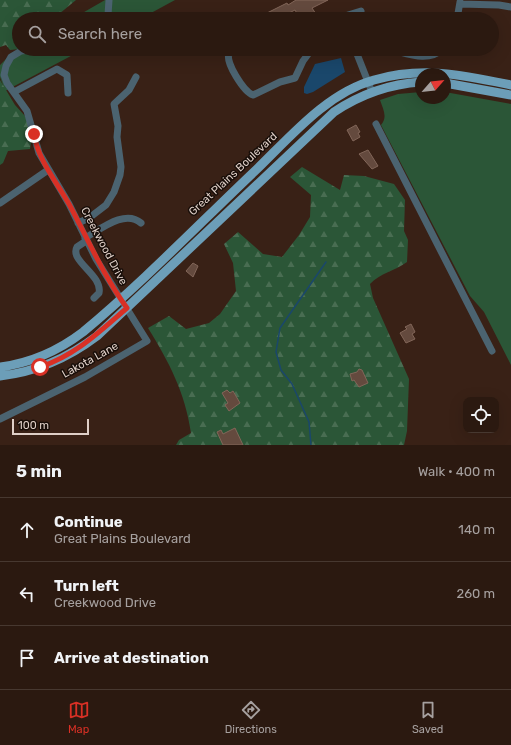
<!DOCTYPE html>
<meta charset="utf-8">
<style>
:root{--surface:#2b1910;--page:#332219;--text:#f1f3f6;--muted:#a6a09f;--line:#473830;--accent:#d93025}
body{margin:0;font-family:Rubik,sans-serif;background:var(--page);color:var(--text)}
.controls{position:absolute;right:12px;bottom:12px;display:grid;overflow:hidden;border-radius:8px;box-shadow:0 4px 16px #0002}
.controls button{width:36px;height:36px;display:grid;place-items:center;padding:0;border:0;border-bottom:1px solid var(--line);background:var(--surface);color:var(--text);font:20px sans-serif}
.compass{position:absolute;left:415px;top:68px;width:36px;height:36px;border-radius:50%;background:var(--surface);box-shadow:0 4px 16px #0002;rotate:62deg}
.scale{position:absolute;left:12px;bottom:10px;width:77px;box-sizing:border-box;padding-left:4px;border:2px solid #dfcfc7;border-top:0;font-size:11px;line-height:14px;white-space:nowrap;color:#dfcfc7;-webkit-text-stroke:3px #180e09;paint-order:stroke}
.stop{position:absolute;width:12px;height:12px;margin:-9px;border:3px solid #d93025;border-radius:50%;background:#fff}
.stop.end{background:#d93025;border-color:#fff;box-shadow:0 1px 4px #0008}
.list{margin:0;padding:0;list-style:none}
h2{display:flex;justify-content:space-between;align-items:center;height:52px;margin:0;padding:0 16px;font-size:17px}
h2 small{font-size:13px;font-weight:400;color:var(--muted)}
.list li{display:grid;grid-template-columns:26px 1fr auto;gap:12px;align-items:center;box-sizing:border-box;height:64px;padding:0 16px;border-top:1px solid var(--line)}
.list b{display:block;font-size:15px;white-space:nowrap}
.list p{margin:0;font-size:13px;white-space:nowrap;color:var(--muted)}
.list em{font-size:13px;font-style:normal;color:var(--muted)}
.icon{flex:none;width:22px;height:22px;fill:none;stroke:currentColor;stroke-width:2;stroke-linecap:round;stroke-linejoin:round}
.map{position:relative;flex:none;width:511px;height:445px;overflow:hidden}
.search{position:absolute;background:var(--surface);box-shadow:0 4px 16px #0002;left:12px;right:12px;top:12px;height:44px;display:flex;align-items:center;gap:10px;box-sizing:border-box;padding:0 14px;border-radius:22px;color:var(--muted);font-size:15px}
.sheet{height:244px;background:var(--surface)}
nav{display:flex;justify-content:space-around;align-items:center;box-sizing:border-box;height:56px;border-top:1px solid var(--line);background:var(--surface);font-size:11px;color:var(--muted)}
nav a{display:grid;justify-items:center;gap:2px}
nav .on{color:var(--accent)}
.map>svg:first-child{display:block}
</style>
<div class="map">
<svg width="511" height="445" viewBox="0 0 511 445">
<defs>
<pattern id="forest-firs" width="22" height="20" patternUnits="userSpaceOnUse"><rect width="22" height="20" fill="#2b5637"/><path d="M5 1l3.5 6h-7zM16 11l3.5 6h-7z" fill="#496d52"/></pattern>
</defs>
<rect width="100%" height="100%" fill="#392116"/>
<path fill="#2b5637" d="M105 0H175L140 19H72Z
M20 49H84L5 91 0 77V65L7 58Z
M421 92V98H445V92L511 104V365L484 312 470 296 381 125C388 117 383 109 380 100L398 94Z"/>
<path fill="url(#forest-firs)" d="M0 0H76L53 19H19L20 49 10 50 6 45 0 47Z
M0 80 15 105 25 116 33 132 30 149 8 151 3 163 0 165Z
M302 167 340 190 344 175 364 176 394 184 405 200 404 231 408 240 407 262C395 271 380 273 370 284L373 298 409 379 407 431 404 445H176L179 440 191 433C185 392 169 362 148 328L169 316 186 329 209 323 220 314 236 291 233 263 224 244 238 232 263 254 282 257 299 235 310 217 311 195 290 177Z"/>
<path fill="#1a476b" d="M341 58 345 72 313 92 307 94 304 93V87L315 64Z"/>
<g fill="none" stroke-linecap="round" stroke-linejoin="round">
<path stroke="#1a476b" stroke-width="1.5" d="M311 445 309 422 292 384 281 370 276 352 280 328 326 262"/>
</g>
<path fill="#644a3e" stroke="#826659" d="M296 0H328L312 8 316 14 307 19H300L295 10 277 19H270L267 13 287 3 288 5Z
M356 125 360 132 358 133 360 137 353 141 347 130Z
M368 150 378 166 372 169 359 154Z
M193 263 198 266 193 277 186 271Z
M411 324 415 332 412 334 415 339 406 343 400 333 407 329 405 327Z
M359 369 362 370 368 383 359 387 354 380 352 381 350 374 357 372Z
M227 390 230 393 233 391 240 403 229 411 225 405 228 403 222 393Z
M235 428 243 445H223L217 432 221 430 223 434Z"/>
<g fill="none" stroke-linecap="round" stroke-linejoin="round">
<path stroke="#4b6370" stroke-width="7" d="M460 4 499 5 511 7
M105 19 108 15 109 0
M335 19 361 11
M457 19 460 2
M238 49 229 54C225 62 244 92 253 95L280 82 295 78 303 61 312 49
M355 49 372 92
M389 49C407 53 427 63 443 49
M14 92 57 69 67 75 68 93
M376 124 492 351
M0 203 48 170
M78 223 89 218 106 205 114 192 120 175 121 167 117 137 118 126 114 104 129 90 136 77
M85 238C101 229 125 209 141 223
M86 241 77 247C69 261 103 275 99 293L94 298
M0 419 85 377 147 341 96 259 69 204 39 153 27 111 7 83 4 75 6 66 11 57 21 51 39 49"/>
<path stroke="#6c9eb8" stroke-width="9" d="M445 83 511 95
M0 367C31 363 58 351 83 332 143 282 200 223 257 169 291 136 327 93 374 80 423 66 463 75 511 85
M0 376C36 372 68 358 97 336L334 112C361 94 389 84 421 82"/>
</g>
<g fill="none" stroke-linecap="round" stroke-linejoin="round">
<path stroke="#d93025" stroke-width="5" d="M34 134C38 160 56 181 69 204 88 239 103 275 127 308 99 332 76 355 40 367"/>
</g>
<g text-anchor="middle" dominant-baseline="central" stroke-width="3" stroke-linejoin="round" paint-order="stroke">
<g font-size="11" fill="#dfcfc7" stroke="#180e09">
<text transform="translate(233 174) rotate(-43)">Great Plains Boulevard</text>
<text transform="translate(104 246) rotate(62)">Creekwood Drive</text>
<text transform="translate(90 360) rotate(-29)">Lakota Lane</text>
</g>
</g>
</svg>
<div class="controls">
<button><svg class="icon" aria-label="locate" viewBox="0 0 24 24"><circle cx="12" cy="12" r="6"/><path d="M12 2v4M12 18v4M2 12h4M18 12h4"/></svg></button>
</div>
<svg class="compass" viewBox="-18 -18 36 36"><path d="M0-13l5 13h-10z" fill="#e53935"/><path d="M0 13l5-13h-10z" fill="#a6a09f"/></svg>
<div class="scale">100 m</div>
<div class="stop" style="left:40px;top:367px"></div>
<div class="stop end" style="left:34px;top:134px"></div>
<div class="search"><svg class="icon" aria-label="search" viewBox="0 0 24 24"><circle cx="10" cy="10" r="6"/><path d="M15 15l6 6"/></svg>Search here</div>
</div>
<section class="sheet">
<h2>5 min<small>Walk · 400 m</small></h2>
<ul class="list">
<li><svg class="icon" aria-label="ahead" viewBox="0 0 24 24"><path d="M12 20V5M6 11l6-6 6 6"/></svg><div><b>Continue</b><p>Great Plains Boulevard</p></div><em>140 m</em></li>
<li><svg class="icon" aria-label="left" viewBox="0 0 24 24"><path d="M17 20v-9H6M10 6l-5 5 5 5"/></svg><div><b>Turn left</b><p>Creekwood Drive</p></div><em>260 m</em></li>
<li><svg class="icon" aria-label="arrive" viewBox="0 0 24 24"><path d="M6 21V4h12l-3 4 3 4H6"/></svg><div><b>Arrive at destination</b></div></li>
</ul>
</section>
<nav>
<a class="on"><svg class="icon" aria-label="map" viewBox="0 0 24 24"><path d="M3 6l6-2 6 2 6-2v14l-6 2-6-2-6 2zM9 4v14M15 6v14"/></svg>Map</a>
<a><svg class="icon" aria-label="directions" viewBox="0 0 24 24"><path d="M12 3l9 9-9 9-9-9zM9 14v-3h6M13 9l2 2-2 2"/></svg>Directions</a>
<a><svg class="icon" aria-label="saved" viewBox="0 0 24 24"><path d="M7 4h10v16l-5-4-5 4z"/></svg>Saved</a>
</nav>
